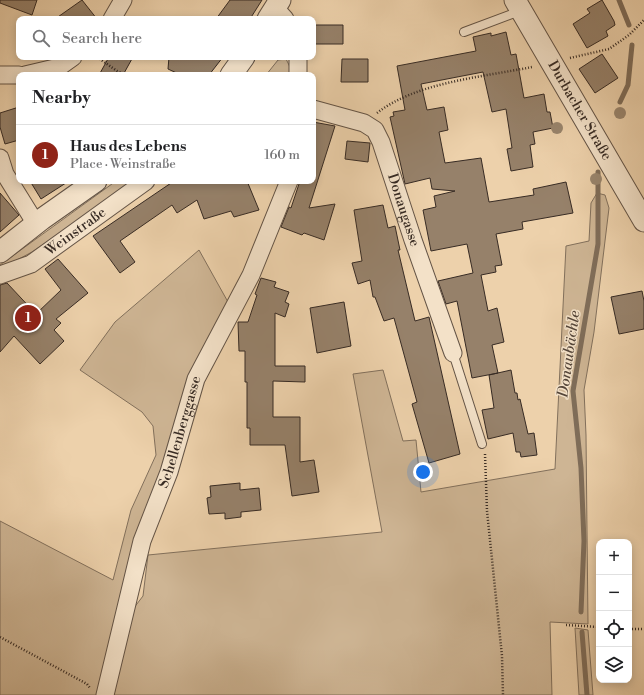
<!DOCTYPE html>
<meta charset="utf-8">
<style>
:root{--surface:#fff;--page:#f6f6f6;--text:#202124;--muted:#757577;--line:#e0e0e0;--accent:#8f2418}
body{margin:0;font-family:"Libre Bodoni",serif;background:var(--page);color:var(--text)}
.controls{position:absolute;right:12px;bottom:12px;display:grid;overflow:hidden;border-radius:8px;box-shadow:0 2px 10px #0003}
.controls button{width:36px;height:36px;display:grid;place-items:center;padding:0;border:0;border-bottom:1px solid var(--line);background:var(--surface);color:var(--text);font:20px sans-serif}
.you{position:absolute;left:423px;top:472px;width:14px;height:14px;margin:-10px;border:3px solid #fff;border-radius:50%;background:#1a73e8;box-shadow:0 0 0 6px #1a73e833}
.badge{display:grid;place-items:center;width:26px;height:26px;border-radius:50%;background:var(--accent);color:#fff;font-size:13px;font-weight:700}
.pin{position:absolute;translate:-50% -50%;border:2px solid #fff;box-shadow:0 1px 4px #0006}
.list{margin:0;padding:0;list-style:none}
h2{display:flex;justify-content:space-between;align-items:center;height:52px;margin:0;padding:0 16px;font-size:17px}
h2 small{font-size:13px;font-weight:400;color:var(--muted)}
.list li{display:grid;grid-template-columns:26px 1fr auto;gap:12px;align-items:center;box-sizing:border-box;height:60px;padding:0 16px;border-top:1px solid var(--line)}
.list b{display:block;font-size:15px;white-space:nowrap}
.list p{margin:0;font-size:13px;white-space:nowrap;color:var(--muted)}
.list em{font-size:13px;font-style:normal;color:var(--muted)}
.icon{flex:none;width:22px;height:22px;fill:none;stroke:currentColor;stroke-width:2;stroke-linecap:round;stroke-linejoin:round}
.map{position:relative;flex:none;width:644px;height:695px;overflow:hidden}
.search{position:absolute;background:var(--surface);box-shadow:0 2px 10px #0003;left:16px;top:16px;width:300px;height:44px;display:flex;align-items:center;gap:10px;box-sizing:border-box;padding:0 14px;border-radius:8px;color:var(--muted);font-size:15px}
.panel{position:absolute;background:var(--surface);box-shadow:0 2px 10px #0003;left:16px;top:72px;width:300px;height:112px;border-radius:8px}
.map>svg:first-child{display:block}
</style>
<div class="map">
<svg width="644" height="695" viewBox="0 0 644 695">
<rect width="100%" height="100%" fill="#edd1ab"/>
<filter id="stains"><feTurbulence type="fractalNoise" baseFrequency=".005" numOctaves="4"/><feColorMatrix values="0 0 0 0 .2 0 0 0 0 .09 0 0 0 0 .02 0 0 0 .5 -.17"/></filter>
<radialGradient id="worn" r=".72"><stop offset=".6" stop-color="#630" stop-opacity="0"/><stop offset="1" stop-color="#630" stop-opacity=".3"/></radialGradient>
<path fill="#ceb594" stroke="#82705c" d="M286 59 294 75H266L278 60Z
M116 181H136L32 252 0 269V265Z
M597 193 605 195 609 208 594 332 584 390 586 435 588 624 550 622 552 695H114L130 613 143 596 148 555 382 532 353 374 383 370 403 441 416 440 421 492 555 469 566 246 589 241 591 203Z
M199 250 228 302 100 695H0V521L113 580 131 510 156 455 153 426 142 412 80 370 115 322Z
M575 628 588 630 593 695H579Z"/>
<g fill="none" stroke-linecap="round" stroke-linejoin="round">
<path stroke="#7f6d59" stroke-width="5" d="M619 0 629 25
M620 102 628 85 632 45
M581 612 584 541 581 468 573 391 598 244V172
M582 632 587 695"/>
</g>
<path fill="#96816a" stroke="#372b24" d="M0 0H37L32 15 0 3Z
M82 0 97 19H55Z
M230 0H262L250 19H216Z
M602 0 614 21 615 25 606 31 608 36 587 48 573 24 590 13 587 9Z
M315 25H343V44H315Z
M506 32 511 55 516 54 524 98 544 94 547 112H550L553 128 533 132 535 144 530 145 533 167 511 171 507 149 512 148 506 109 492 112 483 72 421 84 427 110 444 107 448 130 439 132 445 163 481 158 489 202 534 195 533 189 566 182 573 213 522 222 523 229 496 234 502 265 495 266 496 272 481 275 488 311 497 308 504 342 492 345 498 373 472 378 457 301 446 304 438 281 473 273 467 244 431 251 423 210 436 207 434 196 455 191 432 189 430 178 405 184 390 117 394 116 393 112 405 110 397 66 476 51 473 37 491 33V36Z
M602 54 618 78 595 93 579 69Z
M109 57H133L123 75H99Z
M169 57H223L209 75H181L168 69Z
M342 59H368V82H341Z
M19 107V140L5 144 0 127V113Z
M313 122 335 126 309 208 335 204 324 240 304 233 302 235 281 227 289 207 291 208 300 181H313Z
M347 141 370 143 368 162 345 159Z
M30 181H69L41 199Z
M174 181H247L259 210 234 217 231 211 204 219 197 200 177 213 172 205 120 241 135 262 120 273 93 236Z
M0 193 19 215 0 232Z
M383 205 388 228 395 226 400 250H398L415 321 429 317 460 454 429 463 412 404 417 402 394 318 384 321 375 297H373L370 280 358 284 352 263 362 261 354 210Z
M58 259 88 293 56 319 61 323 54 330 64 341 40 364 14 336 0 352V285L7 283 36 314 61 290 45 269Z
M261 278 276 282 274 287 289 292 285 302 289 304 285 317 275 313V366H305V382L273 381V417H300V462L314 460 319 492 292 496 285 445H250V428H247V382H245V351H239L238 322H248L257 295 255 294Z
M642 291 644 301V329L619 334 611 297Z
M344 302 351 346 317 353 310 308Z
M511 370 515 393H517L518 400 520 399 528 434 534 433 537 455 521 457 520 452H516L513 433 488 439 482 410 494 408 489 375Z
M240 483V490L259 488 261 510 241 512V517L225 519V513L209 514 207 498 211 497 210 486Z"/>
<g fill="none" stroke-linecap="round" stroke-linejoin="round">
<g stroke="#645446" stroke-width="10">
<path id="service" d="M464 32 520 11
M453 353 482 444"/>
</g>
<g stroke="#645446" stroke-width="19">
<g id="minor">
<path d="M275 8 285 19"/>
<path d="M112 19 123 0"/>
<path d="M0 75H19"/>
<path d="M25 75 59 67 73 57"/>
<path d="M298 75V57"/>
<path id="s1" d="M313 109 364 123 375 130 381 142 413 240 453 353"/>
<path d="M0 158 5 174 36 224"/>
<path id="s2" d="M0 275 31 264 146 181"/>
<path id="s3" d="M105 695 142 541 169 472 196 379 251 275 289 181"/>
</g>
</g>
<g stroke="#645446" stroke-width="23">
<g id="tertiary">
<path id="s4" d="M515 0 644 221"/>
<path d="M268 19 280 0"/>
<path d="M231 75 244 57"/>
<path d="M0 252 42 219 96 181"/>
</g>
</g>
<path stroke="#372b24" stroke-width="2.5" stroke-dasharray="1 2" stroke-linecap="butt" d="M97 57 117 71 126 75
M570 58 609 49 629 35 644 20
M377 113C417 82 483 77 532 67
M485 454 487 511 502 656 503 695
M566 625 599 627
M629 629H644
M0 637 87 684 90 688"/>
<use href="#service" stroke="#f3e1c8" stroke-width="8"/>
<use href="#minor" stroke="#f3e1c8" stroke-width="17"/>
<use href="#tertiary" stroke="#f3e1c8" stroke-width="21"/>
</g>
<g fill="#99856d">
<circle cx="620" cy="113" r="6"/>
<circle cx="557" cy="128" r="6"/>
<circle cx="596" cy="179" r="6"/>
</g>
<g text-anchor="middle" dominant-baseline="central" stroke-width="3" stroke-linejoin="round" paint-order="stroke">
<g font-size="14" fill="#372b24" stroke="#f3e1c8">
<text stroke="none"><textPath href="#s4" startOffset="128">Durbacher Straße</textPath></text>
<text stroke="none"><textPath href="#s1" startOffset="151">Donaugasse</textPath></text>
<text stroke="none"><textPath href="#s2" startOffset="88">Weinstraße</textPath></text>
<text stroke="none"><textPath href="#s3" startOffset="274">Schellenberggasse</textPath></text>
</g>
<g font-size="15" font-style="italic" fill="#55463a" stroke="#f3e1c8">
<text transform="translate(569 354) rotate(-82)">Donaubächle</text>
</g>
</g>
<rect width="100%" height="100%" filter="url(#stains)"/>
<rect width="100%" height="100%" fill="url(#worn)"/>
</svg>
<div class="controls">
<button>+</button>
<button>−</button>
<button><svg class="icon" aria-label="locate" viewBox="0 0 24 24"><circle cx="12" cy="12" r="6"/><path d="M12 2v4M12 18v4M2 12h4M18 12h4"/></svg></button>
<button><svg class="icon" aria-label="layers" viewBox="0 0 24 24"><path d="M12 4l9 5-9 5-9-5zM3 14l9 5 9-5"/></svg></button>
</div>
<div class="you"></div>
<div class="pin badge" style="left:28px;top:318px">1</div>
<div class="search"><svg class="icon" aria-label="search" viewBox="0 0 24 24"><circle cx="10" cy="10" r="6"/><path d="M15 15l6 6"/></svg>Search here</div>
<section class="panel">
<h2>Nearby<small></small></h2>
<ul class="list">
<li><span class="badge">1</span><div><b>Haus des Lebens</b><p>Place · Weinstraße</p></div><em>160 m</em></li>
</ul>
</section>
</div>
